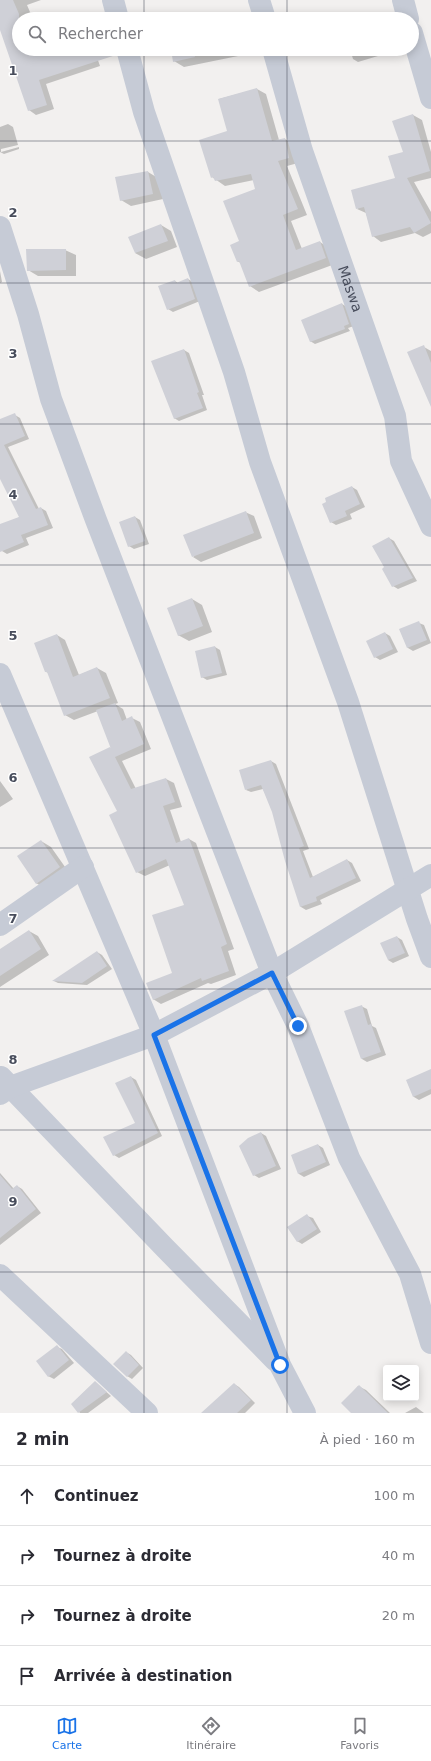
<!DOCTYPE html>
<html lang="fr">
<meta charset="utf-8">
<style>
:root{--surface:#fff;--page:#f7f7f7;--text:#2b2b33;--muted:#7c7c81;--line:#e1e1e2;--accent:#1a73e8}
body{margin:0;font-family:"DejaVu Sans",sans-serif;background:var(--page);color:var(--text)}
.controls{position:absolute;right:12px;bottom:12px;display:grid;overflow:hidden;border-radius:4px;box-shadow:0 2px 10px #0003}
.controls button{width:36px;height:36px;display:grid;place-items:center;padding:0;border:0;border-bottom:1px solid var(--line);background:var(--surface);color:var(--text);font:20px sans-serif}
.stop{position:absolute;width:12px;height:12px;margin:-9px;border:3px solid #1a73e8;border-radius:50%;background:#fff}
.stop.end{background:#1a73e8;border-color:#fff;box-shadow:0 1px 4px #0008}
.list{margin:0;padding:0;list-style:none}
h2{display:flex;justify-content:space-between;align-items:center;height:52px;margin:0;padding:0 16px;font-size:17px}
h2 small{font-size:13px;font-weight:400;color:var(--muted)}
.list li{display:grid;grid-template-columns:26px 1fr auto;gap:12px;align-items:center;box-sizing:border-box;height:60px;padding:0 16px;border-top:1px solid var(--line)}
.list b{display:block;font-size:15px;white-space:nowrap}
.list em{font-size:13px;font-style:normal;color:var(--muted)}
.icon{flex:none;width:22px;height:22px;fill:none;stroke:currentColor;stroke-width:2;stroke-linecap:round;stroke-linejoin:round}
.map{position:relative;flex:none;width:431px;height:1413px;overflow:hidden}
.search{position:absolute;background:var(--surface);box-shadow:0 2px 10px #0003;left:12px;right:12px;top:12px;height:44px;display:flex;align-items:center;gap:10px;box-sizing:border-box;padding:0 14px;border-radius:22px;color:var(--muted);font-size:15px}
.sheet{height:292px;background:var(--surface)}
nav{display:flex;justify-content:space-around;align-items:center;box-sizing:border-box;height:56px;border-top:1px solid var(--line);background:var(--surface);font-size:11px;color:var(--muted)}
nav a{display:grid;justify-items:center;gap:2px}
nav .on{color:var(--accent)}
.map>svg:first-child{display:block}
</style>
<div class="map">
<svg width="431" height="1413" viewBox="0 0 431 1413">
<rect width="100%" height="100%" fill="#f2f0ef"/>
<path fill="#0003" d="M1 0H41L27 5 33 19H19V49H44L46 55 64 49H94L100 66 46 84 54 109 36 115 29 110 0 27V2Z
M172 49H247L248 54 184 67 174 61Z
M350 49H376L378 56 358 62 353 59Z
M257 89 266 94 279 140 285 139 294 145 298 163 287 166 307 215 291 221 302 249 320 242 329 248 335 264 259 292 250 286 241 263 237 261 240 242 256 190 254 180 225 186 212 177 228 132 219 99Z
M413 115 422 120 431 152V178L414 182 431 212V233L423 237 415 233 381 242 373 236 366 213 357 209 396 179 404 153Z
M8 124 13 127 18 145 1 149V152L19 147V149L4 154 0 152V127Z
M148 172 158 178 163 199 131 206 121 200Z
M161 225 171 231 177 247 146 259 135 253Z
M65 250 76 255V276H38L28 270Z
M0 271 2 282 0 283Z
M188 279 193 282 200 301 173 312 168 309 175 281 178 283Z
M342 304 347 307 354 326 348 328 350 331 315 344 310 341Z
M424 347 431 351V384Z
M184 350 189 353 204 395H202L207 410 179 421 174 418Z
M15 415 20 418 29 439 8 447 39 509 41 508 46 511 53 528 26 538 29 545 7 554 2 551 0 546V526L20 517 0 476V421Z
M352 487 357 490 365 507 350 514 352 519 336 525 331 522Z
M245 512 254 516 262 538 201 562 193 557Z
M135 517 140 520 149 544 134 549 129 546Z
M389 538 394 541 417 581 398 589 393 586 385 568Z
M192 599 202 605 212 632 189 641 178 635Z
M419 623 424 625 431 643 413 651 408 648 400 630Z
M385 633 390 636 398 652 380 660 375 657Z
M57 635 65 640 79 675 97 668 106 673 118 703 115 704 123 709 127 720 132 718 140 722 151 749 122 761 136 789 166 779 174 783 182 807 170 810 181 842 189 839 196 843 234 949 228 951 236 975 211 984 208 983 161 1004 153 999 174 974 186 906 170 865 145 876 137 872 118 812 109 748 112 749 98 711 74 720 65 715 49 673 46 672Z
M215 647 220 650 227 675 207 680 202 677Z
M271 761 276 764 309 849 303 851 313 877 347 860 352 863 361 881 320 900 322 904 306 910 301 907 286 861 273 811 263 789 251 792 246 790Z
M0 781 13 799 0 807Z
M41 841 51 847 70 874 46 889 36 883Z
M29 931 38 936 49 955 0 987V950Z
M397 937 402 940 409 956 393 963 388 960Z
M97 952 102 955 112 969 87 985 58 983 54 981Z
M361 1006 367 1009 372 1026 376 1028 386 1055 367 1062 362 1059Z
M431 1070V1094L419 1100 414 1097 407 1081Z
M131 1077 136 1080 162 1136 119 1158 114 1155 136 1123Z
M261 1133 266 1136 281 1169 259 1178 254 1175Z
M318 1145 323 1148 330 1165 304 1177 299 1174 292 1156Z
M0 1173 14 1189 17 1186 22 1189 41 1213 0 1245Z
M307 1216 313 1218 321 1232 302 1244 297 1241Z
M57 1347 62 1349 74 1363 54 1379 48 1376Z
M126 1352 131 1355 143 1368 132 1379 127 1376Z
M95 1382 111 1396 88 1413H80L72 1404Z
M234 1384 239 1387 255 1403 245 1413H203Z
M358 1386 366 1390 390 1413H352L343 1403Z
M416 1407 424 1413H405Z"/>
<path fill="#cfd0d7" d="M0 0H13L19 14V49H38L40 55 60 49H115L116 55 39 80 47 105 28 111 0 30Z
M171 49H193L195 57 173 62Z
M257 88 272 141 285 138 289 158 278 161 298 209 283 215 296 250 320 241 326 258 249 287 239 261 237 262 230 245 239 241 223 201 255 189 251 174 215 181 213 177 211 178 199 140 227 131 218 99Z
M413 114 430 171 407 178 431 223 414 233 410 227 372 237 364 207 356 209 351 190 395 178 388 156 403 152 392 121Z
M148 171 153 194 120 201 115 177Z
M161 224 168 241 135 253 128 237Z
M26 249H66V270L27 271Z
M188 278 195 299 167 310 158 286 175 280 176 283Z
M342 303 349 324 344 326 345 329 310 342 301 320Z
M424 345 431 363V407L407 352Z
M184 349 199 392 197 393 203 408 174 419 151 361Z
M15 413 25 436 4 445 36 509 41 507 48 525 21 535 24 542 0 552V524L19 517 0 479V419Z
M352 486 360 504 345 511 347 516 330 523 322 504 326 502 325 498Z
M246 511 254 533 192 557 183 535Z
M135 516 145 541 128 547 119 522Z
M389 537 413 578 392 587 382 569 384 567 372 546Z
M192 598 203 626 178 636 167 608Z
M419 621 427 640 407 648 399 629Z
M385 632 393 649 374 658 366 641Z
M57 634 73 677 97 667 110 698 64 716 47 672H45L34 643Z
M215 646 222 673 201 678 195 651Z
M115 703 122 721 132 716 144 744 115 757 131 789 166 778 175 802 163 806 176 843 189 838 227 944 221 947 229 971 202 981 201 978 153 1000 146 983 172 973 152 915 184 905 166 859 136 873 109 815 117 811 89 757 110 747 111 749 96 710Z
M271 760 304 846 299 848 310 878 347 859 356 878 316 897 317 901 300 907 285 861 272 812 261 785 245 790 239 770Z
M41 840 60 867 36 884 17 856Z
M29 930 41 949 0 976V949Z
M397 936 405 953 388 960 380 943Z
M97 951 107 966 82 983 52 981Z
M362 1005 368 1025 371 1024 381 1052 361 1059 344 1011Z
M431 1069V1089L413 1097 406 1080Z
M131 1076 158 1133 113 1156 103 1137 135 1123 115 1083Z
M261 1132 276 1166 253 1176 239 1146 248 1138Z
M318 1144 326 1162 298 1174 291 1155Z
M0 1175 12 1189 17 1185 36 1209 0 1238Z
M307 1214 317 1229 297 1242 287 1227Z
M57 1345 69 1360 48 1377 36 1361Z
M126 1351 139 1365 127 1377 113 1364Z
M95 1381 107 1392 78 1413 71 1404Z
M234 1383 251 1400 237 1413H201Z
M359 1385 388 1413H351L341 1403Z"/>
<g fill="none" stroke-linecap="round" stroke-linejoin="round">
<g stroke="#c6cbd6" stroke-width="22">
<path d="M113 0 118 19"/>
<path d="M259 0 265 19"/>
<path d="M403 0 408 19"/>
<path d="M412 33 431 98"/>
<path d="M127 49 144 112 234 372 260 462 348 702 417 919 431 957"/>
<path id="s1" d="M273 49 302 151 395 416 401 461 431 526"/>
<path d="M0 227 28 314 51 399 96 520 272 973 298 1026 349 1158 410 1274 431 1343"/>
<path d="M0 674 154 1035 280 1365 305 1413"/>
<path d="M0 925 83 867"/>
<path d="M1 1077 164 1247 275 1360"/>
<path d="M0 1094 10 1087 154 1035 272 973 431 875"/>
<path d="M0 1275 147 1413"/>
</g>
</g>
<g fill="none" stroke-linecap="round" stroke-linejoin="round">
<path stroke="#1a73e8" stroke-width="5" d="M280 1365 154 1035 272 973 298 1026"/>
</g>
<path fill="none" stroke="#484d5c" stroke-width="1" stroke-opacity="0.55" d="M144 0V19M287 0V19M144 49V1413M287 49V1413M0 141H431M0 283H431M0 424H431M0 565H431M0 706H431M0 848H431M0 989H431M0 1130H431M0 1272H431"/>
<g text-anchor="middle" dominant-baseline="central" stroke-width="3" stroke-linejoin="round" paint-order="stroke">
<g font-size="14" fill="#484d5c" stroke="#fff">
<text stroke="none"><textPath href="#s1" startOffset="252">Maswa</textPath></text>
</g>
</g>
<g font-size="13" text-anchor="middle" font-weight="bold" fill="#484d5c" stroke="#fff" stroke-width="3" stroke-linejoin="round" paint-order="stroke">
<text x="13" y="75">1</text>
<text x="13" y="217">2</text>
<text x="13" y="358">3</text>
<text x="13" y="499">4</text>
<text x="13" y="640">5</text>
<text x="13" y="782">6</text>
<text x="13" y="923">7</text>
<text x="13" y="1064">8</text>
<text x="13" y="1206">9</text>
</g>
</svg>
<div class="controls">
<button><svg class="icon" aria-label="layers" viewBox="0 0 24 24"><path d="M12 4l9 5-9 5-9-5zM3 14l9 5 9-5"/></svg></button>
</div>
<div class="stop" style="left:280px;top:1365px"></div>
<div class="stop end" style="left:298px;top:1026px"></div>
<div class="search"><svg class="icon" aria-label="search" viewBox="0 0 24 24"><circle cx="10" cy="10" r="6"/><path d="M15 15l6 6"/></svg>Rechercher</div>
</div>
<section class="sheet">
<h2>2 min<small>À pied · 160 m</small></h2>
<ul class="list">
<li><svg class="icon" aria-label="ahead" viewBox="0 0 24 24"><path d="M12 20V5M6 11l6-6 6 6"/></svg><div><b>Continuez</b></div><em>100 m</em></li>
<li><svg class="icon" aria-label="right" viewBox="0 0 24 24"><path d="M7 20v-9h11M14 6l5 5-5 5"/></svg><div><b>Tournez à droite</b></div><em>40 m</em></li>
<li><svg class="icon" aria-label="right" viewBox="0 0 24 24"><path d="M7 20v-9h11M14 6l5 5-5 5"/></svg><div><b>Tournez à droite</b></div><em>20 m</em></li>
<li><svg class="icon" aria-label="arrive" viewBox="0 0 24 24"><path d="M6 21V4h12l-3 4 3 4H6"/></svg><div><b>Arrivée à destination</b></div></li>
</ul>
</section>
<nav>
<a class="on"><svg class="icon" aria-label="map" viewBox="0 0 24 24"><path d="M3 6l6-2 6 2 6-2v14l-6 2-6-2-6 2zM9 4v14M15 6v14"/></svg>Carte</a>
<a><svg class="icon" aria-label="directions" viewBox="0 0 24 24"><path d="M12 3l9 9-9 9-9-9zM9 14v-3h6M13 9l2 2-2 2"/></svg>Itinéraire</a>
<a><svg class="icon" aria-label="saved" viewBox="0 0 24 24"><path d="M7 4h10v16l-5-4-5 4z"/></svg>Favoris</a>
</nav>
